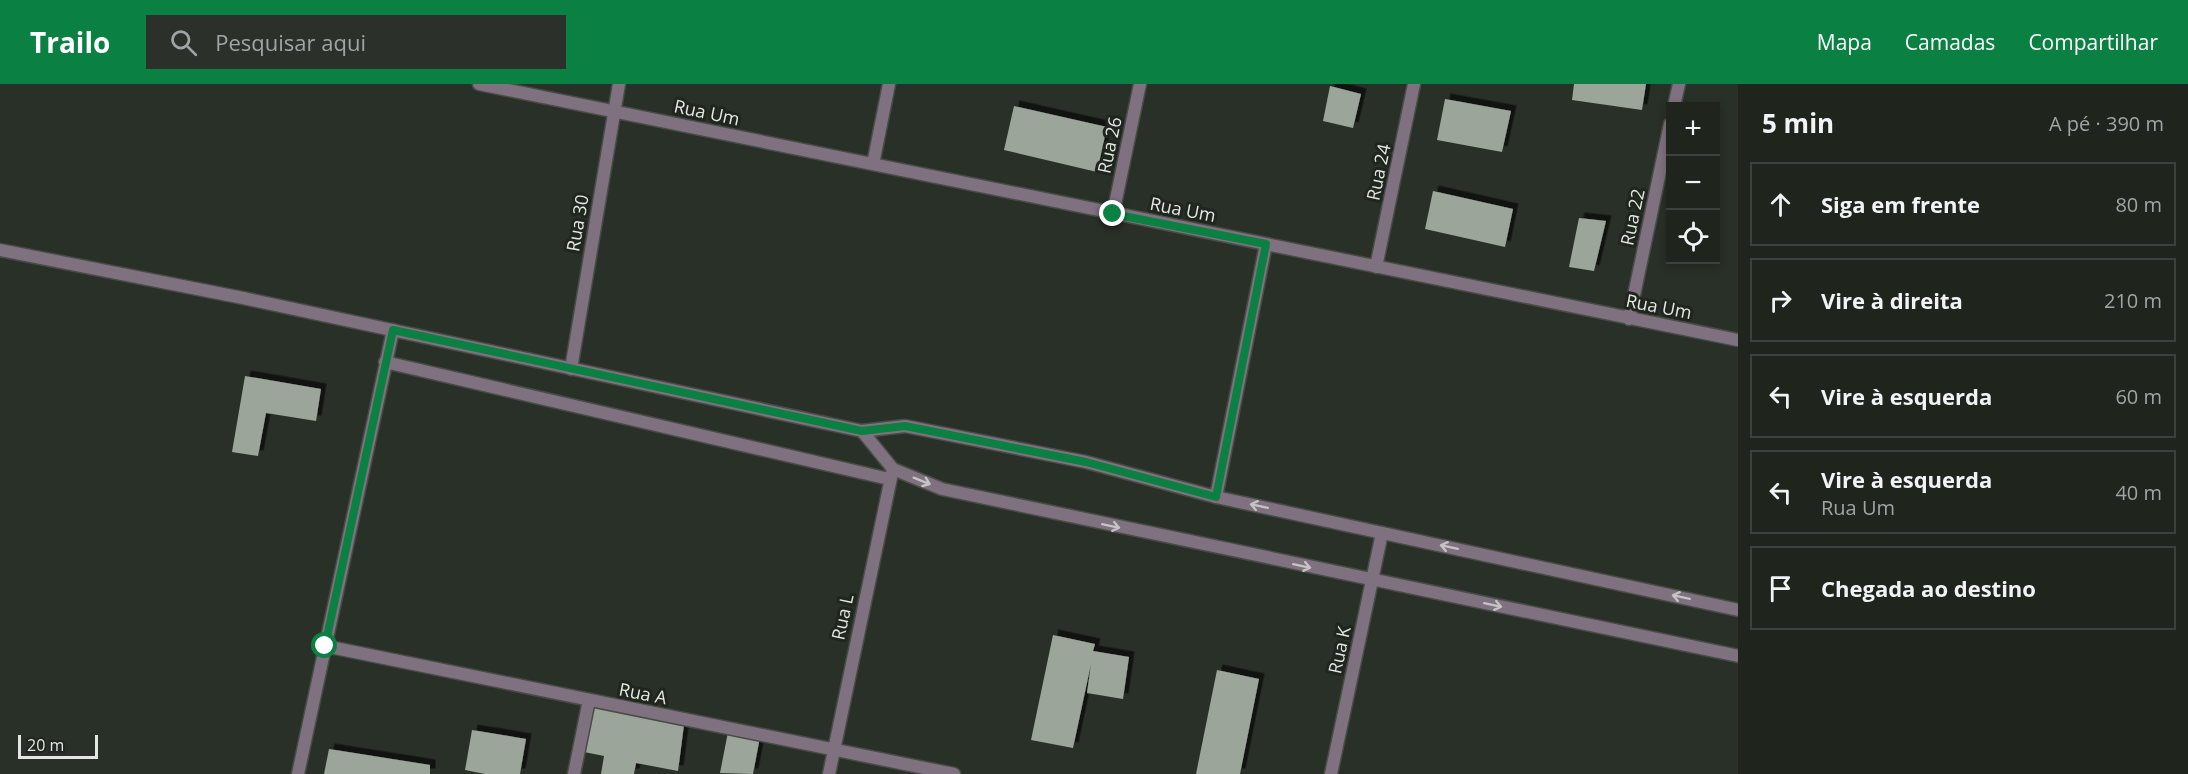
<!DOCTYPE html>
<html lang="pt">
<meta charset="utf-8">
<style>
:root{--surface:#1f241d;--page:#2c302a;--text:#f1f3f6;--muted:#a1a4a4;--line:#3c413b;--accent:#0b8043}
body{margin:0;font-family:"Open Sans",sans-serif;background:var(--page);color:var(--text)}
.controls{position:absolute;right:18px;top:18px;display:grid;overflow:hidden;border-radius:0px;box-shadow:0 3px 9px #0003}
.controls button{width:54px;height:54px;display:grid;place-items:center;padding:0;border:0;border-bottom:2px solid var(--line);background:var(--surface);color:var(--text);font:30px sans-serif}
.scale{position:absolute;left:18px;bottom:15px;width:80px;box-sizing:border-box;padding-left:6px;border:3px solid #e3e7e1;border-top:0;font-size:16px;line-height:21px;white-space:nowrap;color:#e3e7e1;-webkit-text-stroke:4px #1f261e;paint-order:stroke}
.stop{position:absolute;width:18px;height:18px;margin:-14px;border:4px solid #0b8043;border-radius:50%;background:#fff}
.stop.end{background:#0b8043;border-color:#fff;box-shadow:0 2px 6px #0008}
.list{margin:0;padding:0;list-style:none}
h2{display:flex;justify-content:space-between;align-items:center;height:78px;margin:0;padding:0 24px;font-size:26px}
h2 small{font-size:20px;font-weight:400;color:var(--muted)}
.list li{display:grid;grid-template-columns:39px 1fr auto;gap:18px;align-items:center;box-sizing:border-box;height:84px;margin:0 12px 12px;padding:0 12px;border:2px solid var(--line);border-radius:0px}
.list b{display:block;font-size:22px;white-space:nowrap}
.list p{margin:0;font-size:20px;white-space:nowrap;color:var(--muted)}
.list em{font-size:20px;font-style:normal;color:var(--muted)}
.icon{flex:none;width:33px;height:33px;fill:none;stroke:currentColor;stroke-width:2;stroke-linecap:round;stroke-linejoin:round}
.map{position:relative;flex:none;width:1738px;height:690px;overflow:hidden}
header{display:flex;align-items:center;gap:36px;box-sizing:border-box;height:84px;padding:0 30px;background:var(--accent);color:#fff}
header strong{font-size:28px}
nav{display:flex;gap:33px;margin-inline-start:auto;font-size:21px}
.search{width:420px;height:54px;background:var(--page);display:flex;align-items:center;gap:15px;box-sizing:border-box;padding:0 21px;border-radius:0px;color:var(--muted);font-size:22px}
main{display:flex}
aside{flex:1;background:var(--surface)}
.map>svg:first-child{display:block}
</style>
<header>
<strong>Trailo</strong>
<div class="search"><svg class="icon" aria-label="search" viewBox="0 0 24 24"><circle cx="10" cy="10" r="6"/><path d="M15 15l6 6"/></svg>Pesquisar aqui</div>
<nav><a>Mapa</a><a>Camadas</a><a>Compartilhar</a></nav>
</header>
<main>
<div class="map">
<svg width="1738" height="690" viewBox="0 0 1738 690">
<defs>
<filter id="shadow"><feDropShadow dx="5.5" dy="-5.5" stdDeviation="0" flood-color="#0009"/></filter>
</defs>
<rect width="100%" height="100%" fill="#293027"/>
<path fill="#9ca59a" filter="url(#shadow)" d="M1574 0H1646L1642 26 1572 16Z
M1330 2 1361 10 1353 44 1323 37Z
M1445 15 1511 27 1502 68 1437 56Z
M1014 22 1107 43 1097 88 1004 66Z
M1433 107 1513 125 1505 163 1425 145Z
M1579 134 1606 137 1594 187 1569 183Z
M245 292 321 305 316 337 266 329 258 372 232 368Z
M1053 551 1095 560 1093 567 1129 573 1123 615 1087 609 1091 580 1073 664 1031 656Z
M1217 586 1259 595 1240 690H1196Z
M593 622 684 641 678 687 636 679 634 690H601L604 672 584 668Z
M472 646 526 655 520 690H485L465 686Z
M728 648 760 653 753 690 720 689Z
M329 665 430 681V690H324Z"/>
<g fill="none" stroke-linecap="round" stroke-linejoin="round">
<g stroke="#474d45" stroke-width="15">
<path id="minor" d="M479 0 1738 256
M1674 22 1679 0
M873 80 889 0
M1113 130 1140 0
M1376 183 1414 0
M1629 235 1670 40
M385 278 889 395
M571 285 619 0
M1216 413 1266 160
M325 562 954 690
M298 690 393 246
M574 690 589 616
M829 690 892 389
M1331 690 1382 449"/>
</g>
<g stroke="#474d45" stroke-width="15">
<path id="tertiary" d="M0 166 243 214 862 347 905 342 1086 378 1216 413 1738 526
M862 347 893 385 942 405 1738 572"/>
</g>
<use href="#minor" stroke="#7f717f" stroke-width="12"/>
<use href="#tertiary" stroke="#7f717f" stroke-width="12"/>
</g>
<defs><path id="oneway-shaft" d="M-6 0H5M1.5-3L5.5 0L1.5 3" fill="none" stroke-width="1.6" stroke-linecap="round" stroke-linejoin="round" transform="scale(1.5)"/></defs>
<g stroke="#c5c4c4">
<use href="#oneway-shaft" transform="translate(922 397) rotate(22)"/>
<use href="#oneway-shaft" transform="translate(1259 422) rotate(-168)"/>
<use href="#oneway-shaft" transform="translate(1111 442) rotate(12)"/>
<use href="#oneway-shaft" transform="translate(1449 463) rotate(-168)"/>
<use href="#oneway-shaft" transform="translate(1302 482) rotate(12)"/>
<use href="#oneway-shaft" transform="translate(1681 513) rotate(-168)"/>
<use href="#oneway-shaft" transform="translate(1493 521) rotate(12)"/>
</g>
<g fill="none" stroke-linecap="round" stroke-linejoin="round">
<path stroke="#0b8043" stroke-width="8" d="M325 562 393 246 862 347 905 342 1086 378 1216 413 1266 160 1113 130"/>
</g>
<g text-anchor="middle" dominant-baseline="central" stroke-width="6" stroke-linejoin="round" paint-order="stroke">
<g font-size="18" fill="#e3e7e1" stroke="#1f261e">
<text transform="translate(707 28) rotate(12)">Rua Um</text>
<text transform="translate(1109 61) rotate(-78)">Rua 26</text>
<text transform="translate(1378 88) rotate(-78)">Rua 24</text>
<text transform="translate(1183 125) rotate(11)">Rua Um</text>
<text transform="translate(1632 133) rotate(-78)">Rua 22</text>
<text transform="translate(577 139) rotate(-80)">Rua 30</text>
<text transform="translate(1659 222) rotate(11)">Rua Um</text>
<text transform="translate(842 533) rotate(-78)">Rua L</text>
<text transform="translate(1339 566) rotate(-78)">Rua K</text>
<text transform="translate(643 609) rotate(11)">Rua A</text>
</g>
</g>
</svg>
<div class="controls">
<button>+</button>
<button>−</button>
<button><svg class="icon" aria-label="locate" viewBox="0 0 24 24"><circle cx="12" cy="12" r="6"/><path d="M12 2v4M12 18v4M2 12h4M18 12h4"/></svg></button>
</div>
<div class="scale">20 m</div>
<div class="stop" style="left:325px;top:562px"></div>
<div class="stop end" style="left:1113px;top:130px"></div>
</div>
<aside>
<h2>5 min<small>A pé · 390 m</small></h2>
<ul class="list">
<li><svg class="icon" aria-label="ahead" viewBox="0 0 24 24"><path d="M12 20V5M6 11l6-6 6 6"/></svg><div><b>Siga em frente</b></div><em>80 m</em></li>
<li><svg class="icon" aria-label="right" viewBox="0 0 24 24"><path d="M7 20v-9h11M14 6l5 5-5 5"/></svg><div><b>Vire à direita</b></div><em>210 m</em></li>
<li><svg class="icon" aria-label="left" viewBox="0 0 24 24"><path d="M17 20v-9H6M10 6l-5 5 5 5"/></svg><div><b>Vire à esquerda</b></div><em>60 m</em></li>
<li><svg class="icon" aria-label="left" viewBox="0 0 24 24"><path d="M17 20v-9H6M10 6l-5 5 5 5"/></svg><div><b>Vire à esquerda</b><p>Rua Um</p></div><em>40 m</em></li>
<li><svg class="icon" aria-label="arrive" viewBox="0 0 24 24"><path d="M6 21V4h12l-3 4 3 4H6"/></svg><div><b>Chegada ao destino</b></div></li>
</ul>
</aside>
</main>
